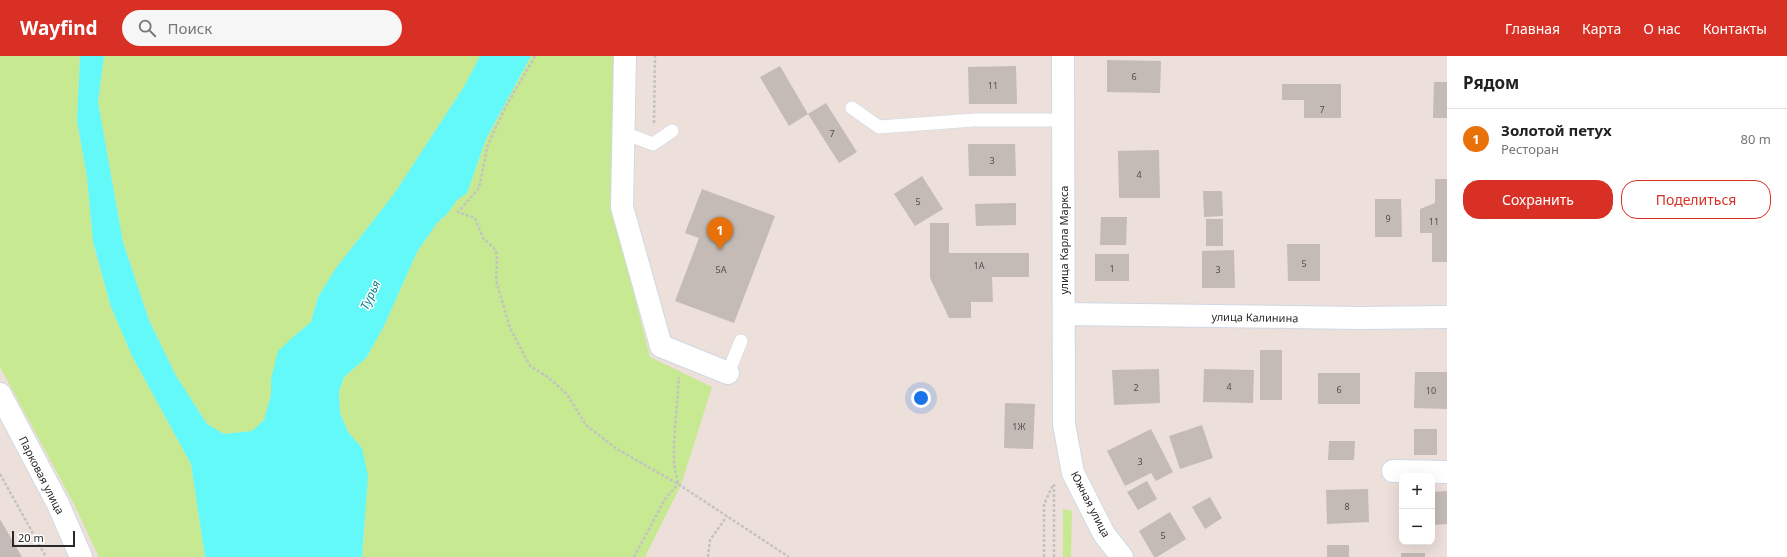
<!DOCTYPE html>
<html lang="ru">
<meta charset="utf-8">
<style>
:root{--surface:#fff;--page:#f6f6f6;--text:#222;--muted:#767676;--line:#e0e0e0;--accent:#d93025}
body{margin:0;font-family:"Noto Sans",sans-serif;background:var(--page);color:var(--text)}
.controls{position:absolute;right:12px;bottom:12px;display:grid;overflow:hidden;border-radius:8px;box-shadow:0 4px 16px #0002}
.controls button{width:36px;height:36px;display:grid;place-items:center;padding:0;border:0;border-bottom:1px solid var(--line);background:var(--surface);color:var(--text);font:20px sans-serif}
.scale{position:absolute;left:12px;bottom:10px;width:63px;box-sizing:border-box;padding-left:4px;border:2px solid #292929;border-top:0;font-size:11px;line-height:14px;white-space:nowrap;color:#292929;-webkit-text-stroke:3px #fff;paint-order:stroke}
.you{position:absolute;left:921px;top:342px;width:14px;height:14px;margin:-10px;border:3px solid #fff;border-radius:50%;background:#1a73e8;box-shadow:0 0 0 6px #1a73e833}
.badge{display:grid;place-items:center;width:26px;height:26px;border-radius:50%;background:var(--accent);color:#fff;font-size:13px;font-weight:700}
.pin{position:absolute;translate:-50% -33px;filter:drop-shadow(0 1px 2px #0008)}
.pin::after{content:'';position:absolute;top:21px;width:14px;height:12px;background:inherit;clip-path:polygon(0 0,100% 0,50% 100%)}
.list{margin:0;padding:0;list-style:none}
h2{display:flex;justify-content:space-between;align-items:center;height:52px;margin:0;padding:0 16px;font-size:17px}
h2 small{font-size:13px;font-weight:400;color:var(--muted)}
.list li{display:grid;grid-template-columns:26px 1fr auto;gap:12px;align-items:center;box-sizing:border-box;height:60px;padding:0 16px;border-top:1px solid var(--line)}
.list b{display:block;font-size:15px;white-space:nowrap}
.list p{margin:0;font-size:13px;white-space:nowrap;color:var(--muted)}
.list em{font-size:13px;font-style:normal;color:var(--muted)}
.actions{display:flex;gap:8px;padding:12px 16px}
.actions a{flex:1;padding:9px 0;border:1px solid var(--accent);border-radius:16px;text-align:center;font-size:14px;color:var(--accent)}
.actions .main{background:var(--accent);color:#fff}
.icon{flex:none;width:22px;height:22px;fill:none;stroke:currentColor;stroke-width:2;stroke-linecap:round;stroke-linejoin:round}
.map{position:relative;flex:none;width:1447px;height:501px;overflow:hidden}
header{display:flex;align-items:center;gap:24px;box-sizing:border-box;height:56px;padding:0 20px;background:var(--accent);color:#fff}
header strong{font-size:19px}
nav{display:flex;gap:22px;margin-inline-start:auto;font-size:14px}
.search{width:280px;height:36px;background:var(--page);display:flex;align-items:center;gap:10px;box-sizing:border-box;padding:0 14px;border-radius:22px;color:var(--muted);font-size:15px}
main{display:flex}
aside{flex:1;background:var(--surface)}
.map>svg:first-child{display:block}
</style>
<header>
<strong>Wayfind</strong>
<div class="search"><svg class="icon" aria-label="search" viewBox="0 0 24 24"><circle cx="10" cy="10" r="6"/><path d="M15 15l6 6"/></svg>Поиск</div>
<nav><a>Главная</a><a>Карта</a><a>О нас</a><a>Контакты</a></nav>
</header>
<main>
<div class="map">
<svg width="1447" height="501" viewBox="0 0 1447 501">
<rect width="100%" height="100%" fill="#eddfda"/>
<path fill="#c7e991" d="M0 0H80L77 65 87 121 93 187 111 251 132 300 191 408 205 501H99L74 448 0 311Z
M104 0H480L465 29 394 138 336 212 318 241 311 266 292 282 271 323V339L264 364 253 375 224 378 207 368 175 318 149 264 123 186 98 46Z
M531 0H617L612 153 650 301 712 331 681 429 645 501H362L365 466 362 392 348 376 340 357 339 336 344 321 366 302 384 270 417 196 437 167 447 158 457 144 467 137 486 83Z
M1063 453 1072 455 1071 501H1063Z"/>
<path fill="#63f9f8" d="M80 0H104L98 46 123 186 149 264 175 318 207 368 224 378 252 375 264 364 271 339V323L278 295 292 282 311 266 318 241 336 212 394 138 465 29 480 0H531L486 83 467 137 457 144 447 158 437 167 417 196 384 270 366 302 344 321 339 336 340 357 348 376 362 392 368 420 362 501H205L191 408 132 300 111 251 93 186 87 121 77 65Z"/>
<path fill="#c4bbb6" d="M1107 4 1161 5 1160 37 1107 36Z
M780 10 808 58 789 70 760 21Z
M1016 10 1017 48H969L968 11Z
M1434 26H1447V62H1433Z
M1282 28H1341V62H1304V44H1282Z
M826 47 857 96 839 107 808 58Z
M968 88H1015L1016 120H969Z
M1159 94 1160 142H1119L1118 95Z
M922 120 943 153 915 170 894 138Z
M1435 123H1447V206H1432V177H1420V153L1435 147Z
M702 133 775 160 734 267 675 245 699 182 685 177Z
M1203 135H1222L1223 160 1204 161Z
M1375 143H1401L1402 181H1375Z
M1016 147V169L976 170 975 148Z
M1101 161H1127L1126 189H1100Z
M1206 163H1223V190H1206Z
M930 167H949V197H1029V221H992L993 246H971V262H949L930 222Z
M1287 188H1320V225H1288Z
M1234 194 1235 232H1202V195Z
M1095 198H1129V225H1095Z
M1260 294H1282V344H1260Z
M1159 313 1160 347 1114 349 1112 314Z
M1204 313 1254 314 1253 347 1203 346Z
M1415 316H1447V353L1414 352Z
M1318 317H1360V348H1318Z
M1005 347 1035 348 1033 393 1004 392Z
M1202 369 1213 402 1180 413 1169 380Z
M1151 373 1173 416 1156 425 1151 417 1125 430 1107 395Z
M1414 373H1437V399H1414Z
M1329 385H1355L1354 404H1328Z
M1147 425 1157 443 1138 454 1127 436Z
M1368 433 1369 466 1327 468 1326 434Z
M1447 435V468L1432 469V436Z
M1210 441 1222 462 1205 473 1192 451Z
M1170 456 1186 483 1157 501H1154L1139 475Z
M0 463 22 501H0Z
M1327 489H1349V501H1327Z
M1401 497H1425V501H1401Z"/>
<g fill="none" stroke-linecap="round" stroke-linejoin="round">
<g stroke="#cfd9e4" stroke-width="14">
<path id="service" d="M852 52 879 71 974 64H1063
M624 77 653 88 672 75
M728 317 741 285"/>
</g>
<g stroke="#cfd9e4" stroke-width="24">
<path id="minor" d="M625 0 622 151 661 290 728 317
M1063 0 1064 368 1073 417 1104 478 1122 501
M1064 258 1360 262 1447 261
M0 338 58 448 81 501
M1393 415 1447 416"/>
</g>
<path stroke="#c3c3c3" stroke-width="2.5" stroke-dasharray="3 2" stroke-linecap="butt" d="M535 0 505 52 488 88 479 132 458 156 475 162 483 182 496 194 497 205 496 224 510 272 530 310 548 321 567 338 586 369 617 393 678 428 789 501
M654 67 655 0
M0 418 46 501
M678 427 674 407V387L679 321
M1054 428V501
M634 501 665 443 678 428
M708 501 710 484 727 460
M1044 501V448L1053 429"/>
<use href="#service" stroke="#fff" stroke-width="13"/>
<use href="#minor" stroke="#fff" stroke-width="22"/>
</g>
<g text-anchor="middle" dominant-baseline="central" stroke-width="3" stroke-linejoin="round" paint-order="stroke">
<g font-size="9" fill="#504e4c">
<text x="1134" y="20">6</text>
<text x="993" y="29">11</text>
<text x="1322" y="53">7</text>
<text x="832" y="77">7</text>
<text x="992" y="104">3</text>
<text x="1139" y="118">4</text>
<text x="918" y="145">5</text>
<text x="1388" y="162">9</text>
<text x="1434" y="165">11</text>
<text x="1304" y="207">5</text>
<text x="979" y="209">1А</text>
<text x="1112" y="212">1</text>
<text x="721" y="213">5А</text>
<text x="1218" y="213">3</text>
<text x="1229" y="330">4</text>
<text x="1136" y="331">2</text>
<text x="1339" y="333">6</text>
<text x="1431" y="334">10</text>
<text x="1019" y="370">1Ж</text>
<text x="1140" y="405">3</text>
<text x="1347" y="450">8</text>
<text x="1163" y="479">5</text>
</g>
<g font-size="11" fill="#292929" stroke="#fff">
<text transform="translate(1063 184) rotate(-90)">улица Карла Маркса</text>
<text transform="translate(1255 261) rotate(1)">улица Калинина</text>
<text transform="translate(42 419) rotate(63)">Парковая улица</text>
<text transform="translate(1091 448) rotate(63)">Южная улица</text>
</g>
<g font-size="12" font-style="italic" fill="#057f87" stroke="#fff">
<text transform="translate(370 239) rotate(-65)">Турья</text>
</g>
</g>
</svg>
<div class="controls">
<button>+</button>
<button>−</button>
</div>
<div class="scale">20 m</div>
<div class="you"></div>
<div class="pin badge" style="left:720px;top:194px;background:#e8710a">1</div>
</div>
<aside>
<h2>Рядом<small></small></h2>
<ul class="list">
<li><span class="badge" style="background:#e8710a">1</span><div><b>Золотой петух</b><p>Ресторан</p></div><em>80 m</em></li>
</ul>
<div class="actions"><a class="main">Сохранить</a><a>Поделиться</a></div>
</aside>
</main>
